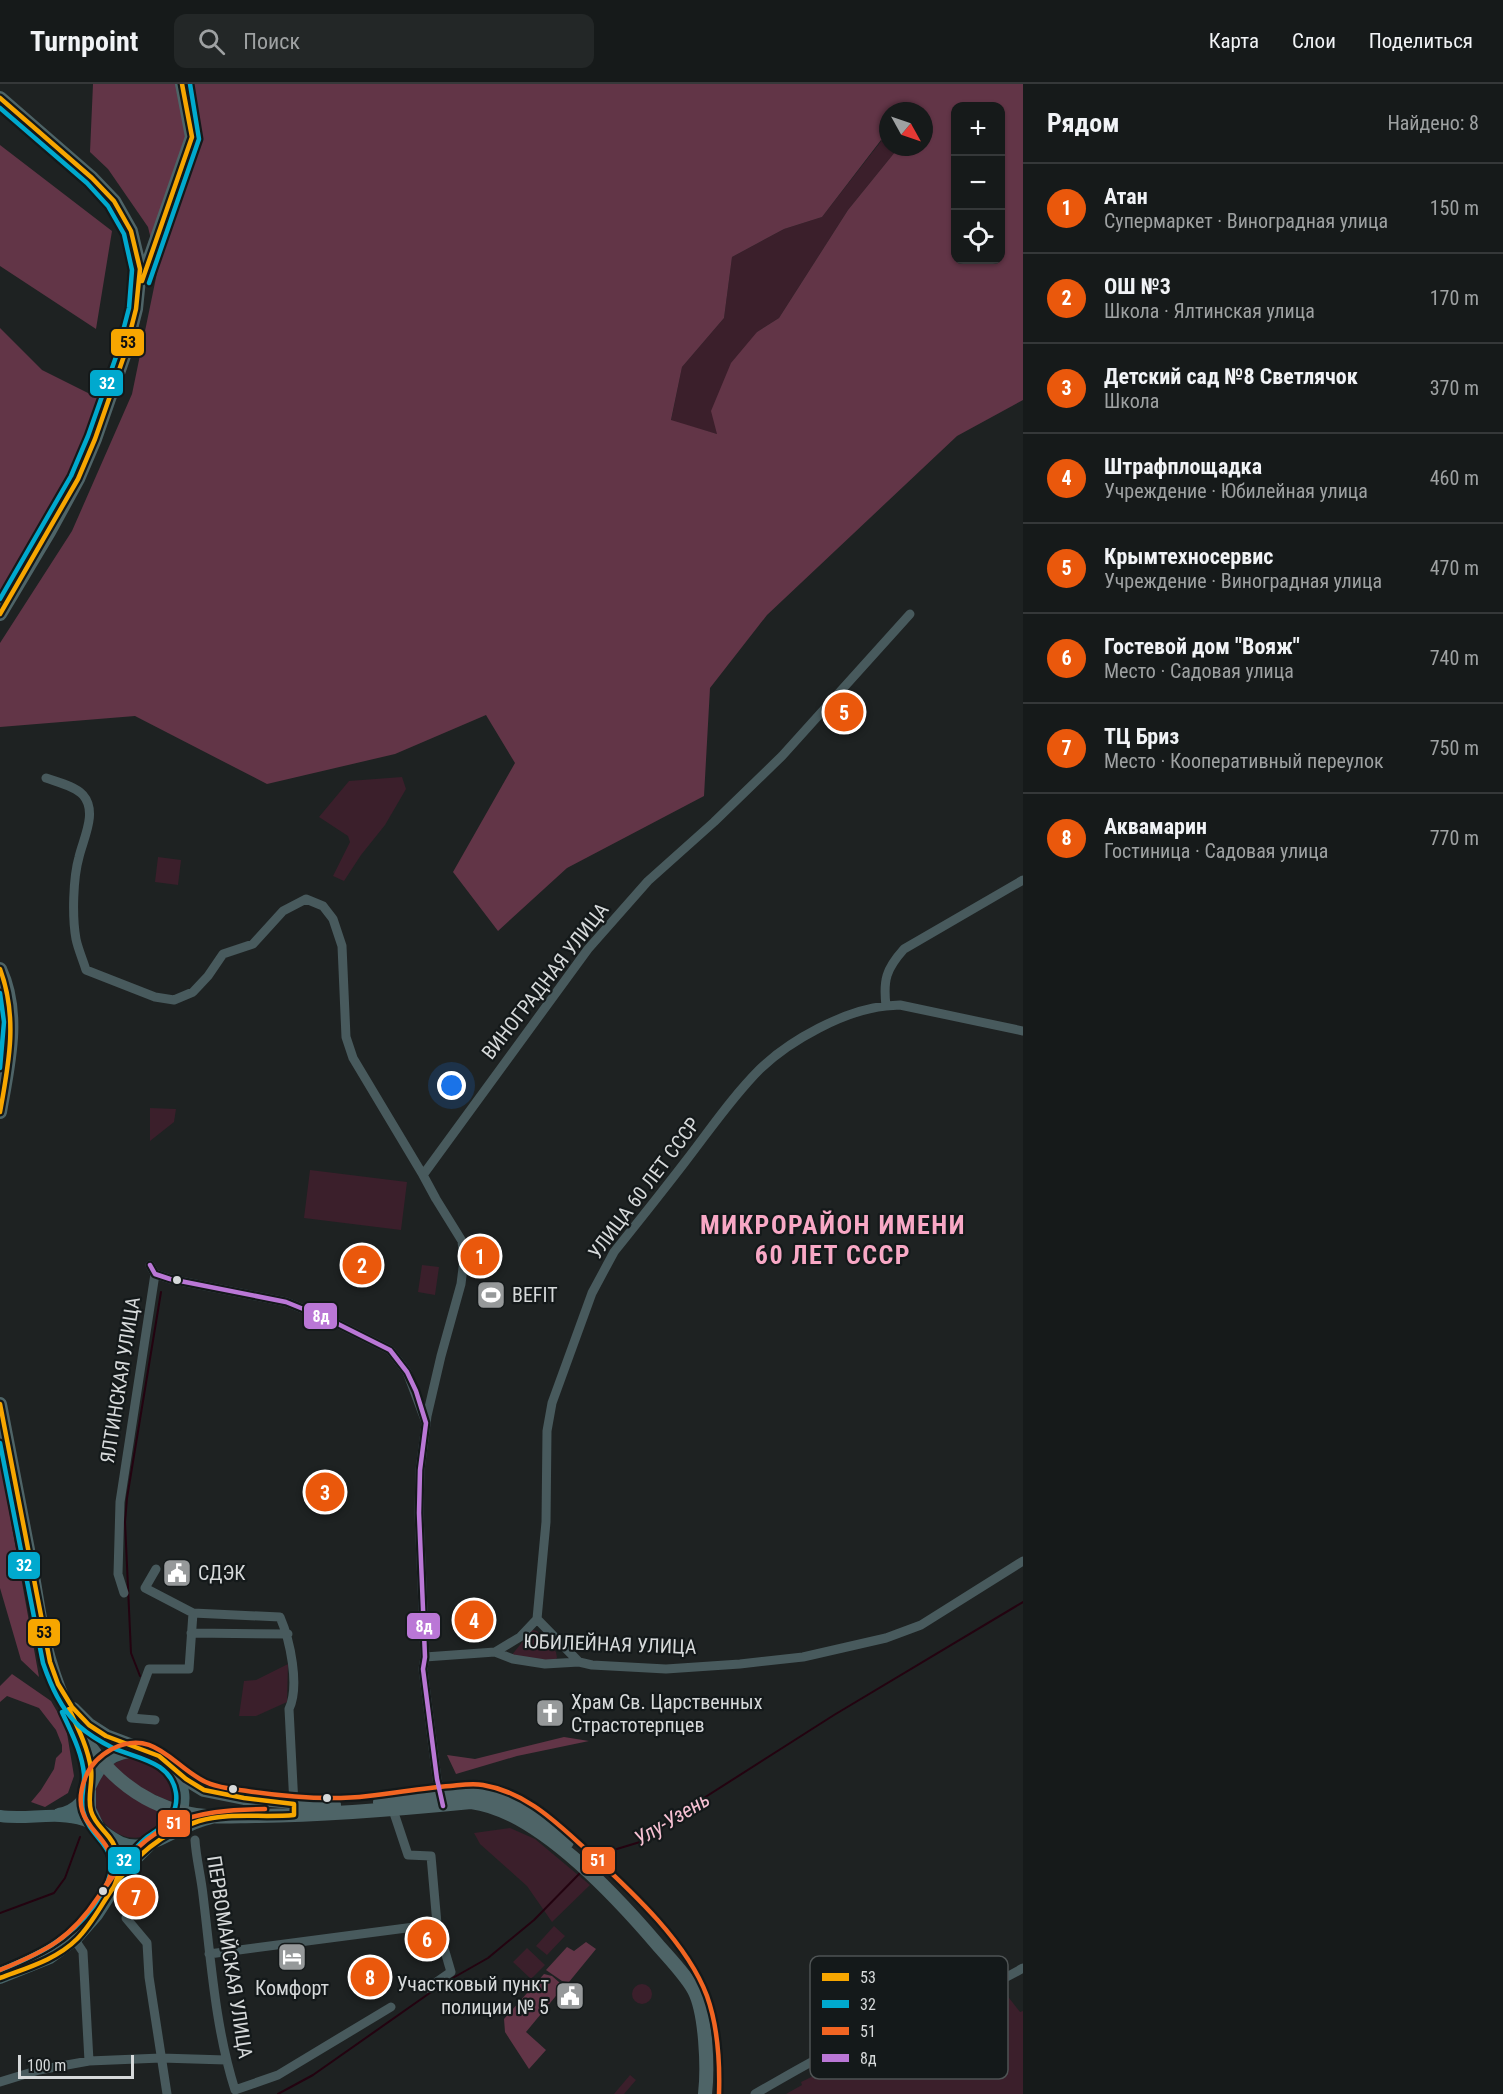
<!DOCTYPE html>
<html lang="ru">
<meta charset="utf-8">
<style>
:root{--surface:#161a1a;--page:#232727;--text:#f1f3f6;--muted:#9ea1a2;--line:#353839;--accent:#ea580c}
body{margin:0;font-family:"Roboto Condensed",sans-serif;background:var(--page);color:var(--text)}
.controls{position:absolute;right:18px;top:18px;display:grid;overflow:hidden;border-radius:12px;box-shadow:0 2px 4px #0004}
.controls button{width:54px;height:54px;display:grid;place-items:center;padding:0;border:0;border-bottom:2px solid var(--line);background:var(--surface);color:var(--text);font:30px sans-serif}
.compass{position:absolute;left:879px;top:18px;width:54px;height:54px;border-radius:50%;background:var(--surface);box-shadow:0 2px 4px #0004;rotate:130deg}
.scale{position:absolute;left:18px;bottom:15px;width:116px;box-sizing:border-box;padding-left:6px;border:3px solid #d6d9da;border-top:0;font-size:16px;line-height:21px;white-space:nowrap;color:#d6d9da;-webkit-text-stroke:4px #14191a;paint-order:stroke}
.you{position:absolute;left:452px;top:1002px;width:21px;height:21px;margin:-15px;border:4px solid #fff;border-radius:50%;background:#1a73e8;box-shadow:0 0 0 9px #1a73e833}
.badge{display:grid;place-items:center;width:39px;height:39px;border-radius:50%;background:var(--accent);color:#fff;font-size:20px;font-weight:700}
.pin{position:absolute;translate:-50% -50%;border:3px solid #fff;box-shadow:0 2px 6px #0006}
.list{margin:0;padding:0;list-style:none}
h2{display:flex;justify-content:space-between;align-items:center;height:78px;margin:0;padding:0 24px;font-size:26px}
h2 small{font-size:20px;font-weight:400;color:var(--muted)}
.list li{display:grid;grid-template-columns:39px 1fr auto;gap:18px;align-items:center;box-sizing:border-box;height:90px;padding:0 24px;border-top:2px solid var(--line)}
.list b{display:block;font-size:22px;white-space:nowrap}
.list p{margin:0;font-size:20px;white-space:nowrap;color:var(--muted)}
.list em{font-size:20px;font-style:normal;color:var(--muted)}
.icon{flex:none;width:33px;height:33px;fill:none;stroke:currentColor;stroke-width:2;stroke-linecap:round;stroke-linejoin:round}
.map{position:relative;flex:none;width:1023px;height:2010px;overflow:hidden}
header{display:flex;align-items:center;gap:36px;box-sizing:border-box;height:84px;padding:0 30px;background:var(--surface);border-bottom:2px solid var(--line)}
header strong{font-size:28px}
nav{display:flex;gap:33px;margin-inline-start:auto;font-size:21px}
.search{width:420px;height:54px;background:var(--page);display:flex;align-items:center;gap:15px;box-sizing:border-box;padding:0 21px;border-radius:12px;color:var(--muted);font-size:22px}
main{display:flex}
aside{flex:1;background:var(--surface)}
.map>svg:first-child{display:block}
</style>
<header>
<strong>Turnpoint</strong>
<div class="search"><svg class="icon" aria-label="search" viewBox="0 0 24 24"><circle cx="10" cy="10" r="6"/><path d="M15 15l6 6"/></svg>Поиск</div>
<nav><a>Карта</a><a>Слои</a><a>Поделиться</a></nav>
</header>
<main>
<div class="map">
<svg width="1023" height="2010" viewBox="0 0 1023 2010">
<rect width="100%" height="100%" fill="#1e2222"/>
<path fill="#3b1f2b" d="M882 56 895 68 848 126 779 234 757 248 717 350 671 337 682 283 724 234 732 173 784 145 822 133Z
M402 693 406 705 385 741 361 771 344 797 333 792 350 758 348 752 319 733 349 697Z
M158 773 181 776 178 801 155 798Z
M150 1024 176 1025 174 1038 150 1057Z
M310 1086 407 1098 401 1146 304 1134Z
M422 1181 439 1183 435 1211 418 1208Z
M532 1546 537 1547 556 1568 557 1574 553 1577 511 1572Z
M288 1580 287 1618 256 1632H239L244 1597 256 1596Z
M129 1673C159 1674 176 1687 174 1718 150 1711 130 1699 113 1680Z
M103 1689 112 1697 170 1730C141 1784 71 1735 103 1689Z
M510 1744 535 1755 590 1801 552 1838 527 1802 480 1760 474 1749Z
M554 1842 565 1852 547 1871 536 1862Z
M527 1864 545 1881 531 1895 513 1878Z
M632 1910a10 10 0 1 1 20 0a10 10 0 1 1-20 0Z
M1006 1910 1020 1928 1023 1927V2010H786L802 2001 801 1998 951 1926H974Z
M630 1991 636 1996 624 2010H614Z"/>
<path fill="#623547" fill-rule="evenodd" d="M93 0H1023V316L957 352 767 531 710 604 704 712 567 784 498 847 453 788 515 679 486 631 395 670 267 700 135 632 0 643V559L72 447 132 310 158 184 148 143 108 85 90 68ZM956 22H1000V176H956ZM888 27H924V63H890L895 68 848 126 779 234 757 248 731 279 711 327 717 350 671 336 682 283 724 234 732 173 784 145 822 133 881 56 888 61Z
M0 61 112 147 96 245 0 182Z
M0 244 42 286 100 315 85 355 59 410 0 511Z
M0 1376 39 1593 21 1576 0 1504Z
M12 1590 51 1617 66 1643 74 1692 68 1709 45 1723 31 1718 41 1706 54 1685 56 1674 62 1668V1661L56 1646 39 1624 7 1612 0 1618V1602Z
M564 1653 589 1657 517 1672 456 1690 447 1671 475 1675Z
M586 1858 596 1865 569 1898 562 1897 546 1886 567 1863 574 1867Z
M544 1890 552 1892 560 1899V1907L526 1948 546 1966 529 1985 505 1948 504 1935Z"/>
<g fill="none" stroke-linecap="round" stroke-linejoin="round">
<path stroke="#230310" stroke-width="2" d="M140 1592 131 1569 125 1438 127 1414 161 1208
M588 1781 597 1771 640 1758 685 1726 834 1631 1023 1518
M0 1829 54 1809 65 1794 80 1753
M278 2010 313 1991 444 1899 488 1874 534 1836 582 1787"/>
<path stroke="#485a5d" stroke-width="9" d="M46 694C57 698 75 702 83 711 98 728 83 755 79 773 73 794 72 833 76 855 78 865 83 876 86 886L155 913 174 916 193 908 208 892 223 870 253 860 283 827 306 815 323 822 333 835 342 862 346 953 353 974 423 1091
M886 922 900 921 1023 947
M155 1190 170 1195 286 1218 328 1235 390 1266 407 1288 425 1336
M156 1485 145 1504 193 1529 280 1533C290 1556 300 1602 289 1625L294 1721
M124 1509 118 1490 120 1418 155 1190 150 1181
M191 1549 288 1550
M495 1568 520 1553 537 1535
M425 1573 495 1568 513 1575 545 1580 579 1578 592 1581 666 1585 740 1580 803 1573 886 1554 921 1541 1023 1477
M579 1578 537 1535 546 1438 547 1347 552 1319 592 1209 614 1168C638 1138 662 1108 685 1078 709 1047 732 1013 760 985 790 956 845 926 886 922 883 896 886 885 904 865L1023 796
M155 1636 131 1634 149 1585H189L193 1529
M441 1713 437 1695 423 1585 425 1573 419 1429 420 1386 427 1332 441 1272 461 1200 464 1176 462 1157 436 1115 423 1091 588 865 648 797 714 738 782 672 910 530
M393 1726 408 1771 431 1772 437 1840 451 1888 428 1904
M195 1756C196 1774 201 1792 203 1811 211 1876 215 1943 235 2006L278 1991 391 1923
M126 1834 147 1859 149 1893 167 2010
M75 1856 83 1868 89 1977
M209 1870 437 1840
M0 1998 39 1986 89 1977 161 1974 226 1976
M755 2010C798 1985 841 1960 887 1942 932 1923 980 1909 1023 1884"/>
<path stroke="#476468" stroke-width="12" d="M81 1654 89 1677 92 1697
M175 1687C185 1702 186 1719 179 1735
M90 1707V1725L99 1744
M59 1730C104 1721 79 1666 144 1667
M0 1732C27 1736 57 1727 84 1736 105 1744 116 1765 142 1761 164 1758 186 1739 211 1734
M109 1754C118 1769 120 1779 117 1797
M0 1894 50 1874 75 1856 97 1831 128 1783 152 1759"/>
<path stroke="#4e6467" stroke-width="14" d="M0 14 92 94 114 117 131 147 140 185 136 225 124 272 95 355 78 395 49 448 0 530
M143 194 192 53 182 0
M0 885C21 930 8 982 0 1028
M0 1320C10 1372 20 1424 30 1476 37 1510 40 1546 50 1578 69 1644 111 1711 182 1728 207 1735 233 1732 258 1732 330 1731 400 1725 471 1718 537 1726 615 1811 657 1860 669 1874 685 1890 694 1906 706 1929 708 1984 705 2010
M73 1625 89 1641 106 1652 159 1672 186 1695 204 1706 244 1714 334 1721
M380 1718C411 1714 444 1706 476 1707 510 1709 543 1737 567 1758"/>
<g stroke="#14191a" stroke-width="9">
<path id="bus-1" d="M0 14 92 94 114 117 131 147 140 185 136 225 124 272 95 355 78 395 0 530
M142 197 192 53 182 0
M0 885C18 933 9 979 0 1028
M0 1320 50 1578 58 1600 72 1623 89 1641 106 1652 159 1672 186 1695 204 1706 244 1714 294 1720V1731C262 1734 229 1728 199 1737 161 1749 132 1774 111 1807 100 1823 91 1841 77 1855 56 1876 26 1884 0 1894
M69 1625C78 1644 88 1664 91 1685 93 1699 87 1713 91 1727 94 1738 102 1744 109 1753 121 1768 121 1788 113 1805"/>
</g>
<g stroke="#14191a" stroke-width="9">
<path id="bus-2" d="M0 24 87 99 108 122 124 150 132 186 129 224 117 270 88 352 71 392 0 515
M149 199 199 55 190 0
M0 909 4 938 0 984
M0 1359 43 1579C51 1602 61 1625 79 1642 89 1651 101 1658 113 1664 138 1675 171 1677 176 1709 177 1717 176 1724 172 1731 166 1743 155 1747 145 1755 137 1762 130 1770 123 1778 111 1792 103 1808 93 1823 69 1856 37 1871 0 1886
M62 1628C71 1648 82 1668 84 1690 85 1702 80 1714 83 1727 91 1759 124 1761 106 1802"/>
</g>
<g stroke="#14191a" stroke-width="9">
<path id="bus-3" d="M107 1801C149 1737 191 1726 265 1725
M0 1886C46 1867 71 1855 99 1812 105 1803 112 1793 112 1782 112 1747 65 1743 86 1692 91 1680 101 1671 112 1665 152 1645 170 1678 200 1695 213 1703 232 1705 247 1707 287 1713 328 1717 368 1712 396 1709 423 1704 450 1702 461 1701 472 1699 483 1701 501 1704 519 1712 534 1722 554 1735 571 1752 589 1768 630 1806 687 1858 707 1912 718 1943 720 1978 719 2010"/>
</g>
<g stroke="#14191a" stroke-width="9">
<path id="bus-4" d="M150 1181 155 1190 170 1195 286 1218 328 1235 390 1266 407 1288 416 1307 426 1339 420 1386 419 1429 425 1573 423 1585 437 1695 443 1722"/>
</g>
<use href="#bus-1" stroke="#f7a600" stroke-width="4.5"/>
<use href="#bus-2" stroke="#00a9ce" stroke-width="4.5"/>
<use href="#bus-3" stroke="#f26522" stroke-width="4.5"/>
<use href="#bus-4" stroke="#ba77d6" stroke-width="4.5"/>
</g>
<defs>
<g id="stadium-square" transform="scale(1.5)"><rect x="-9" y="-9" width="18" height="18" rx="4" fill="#96999a" stroke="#14191a"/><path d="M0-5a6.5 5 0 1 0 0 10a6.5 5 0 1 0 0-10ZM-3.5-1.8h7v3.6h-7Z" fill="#fff"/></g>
<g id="civic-square" transform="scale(1.5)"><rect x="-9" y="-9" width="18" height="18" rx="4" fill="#96999a" stroke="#14191a"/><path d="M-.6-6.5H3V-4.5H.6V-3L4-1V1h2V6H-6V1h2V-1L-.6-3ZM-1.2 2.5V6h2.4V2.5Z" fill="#fff"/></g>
<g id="church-square" transform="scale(1.5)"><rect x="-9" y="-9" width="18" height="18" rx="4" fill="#96999a" stroke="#14191a"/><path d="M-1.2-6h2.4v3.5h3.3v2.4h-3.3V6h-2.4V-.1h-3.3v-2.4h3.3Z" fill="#fff"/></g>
<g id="hotel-square" transform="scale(1.5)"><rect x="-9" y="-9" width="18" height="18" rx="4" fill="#96999a" stroke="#14191a"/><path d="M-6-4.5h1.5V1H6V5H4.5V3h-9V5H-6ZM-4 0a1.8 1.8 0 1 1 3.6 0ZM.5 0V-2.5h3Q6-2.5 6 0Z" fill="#fff"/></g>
</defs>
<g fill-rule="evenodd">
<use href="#stadium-square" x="491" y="1211"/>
<use href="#civic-square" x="177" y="1489"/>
<use href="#church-square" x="550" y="1629"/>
<use href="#hotel-square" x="292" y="1873"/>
<use href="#civic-square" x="570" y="1912"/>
</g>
<g fill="#d6d9da" stroke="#14191a" stroke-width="2">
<circle cx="177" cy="1196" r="5"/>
<circle cx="233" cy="1705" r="5"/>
<circle cx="327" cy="1714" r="5"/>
<circle cx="103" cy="1807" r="5"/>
</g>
<g text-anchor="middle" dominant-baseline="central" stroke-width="4.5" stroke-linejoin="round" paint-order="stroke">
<g font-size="20" fill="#d6d9da" stroke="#14191a">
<text transform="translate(545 897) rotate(-52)">ВИНОГРАДНАЯ УЛИЦА</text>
<text transform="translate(644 1104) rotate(-53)">УЛИЦА 60 ЛЕТ СССР</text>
<text transform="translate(120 1296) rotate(-81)">ЯЛТИНСКАЯ УЛИЦА</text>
<text transform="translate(610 1560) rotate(2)">ЮБИЛЕЙНАЯ УЛИЦА</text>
<text transform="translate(230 1873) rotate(81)">ПЕРВОМАЙСКАЯ УЛИЦА</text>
</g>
<g font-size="20" fill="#d6d9da" stroke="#14191a" text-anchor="start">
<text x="512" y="1211">BEFIT</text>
<text x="198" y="1489">СДЭК</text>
<text x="571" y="1618">Храм Св. Царственных<tspan x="571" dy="23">Страстотерпцев</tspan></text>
<text x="549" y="1900" text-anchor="end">Участковый пункт<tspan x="549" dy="23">полиции № 5</tspan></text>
<text x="292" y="1904" text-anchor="middle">Комфорт</text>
</g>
<g font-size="21" font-style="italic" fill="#f7c1d3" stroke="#14191a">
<text transform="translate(672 1735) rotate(-31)">Улу-Узень</text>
</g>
<g font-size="26" font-weight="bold" letter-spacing="1.5" fill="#f8a8c5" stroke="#14191a">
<text x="833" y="1141">МИКРОРАЙОН ИМЕНИ<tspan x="833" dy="30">60 ЛЕТ СССР</tspan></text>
</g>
</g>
<rect x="810" y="1872" width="198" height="123" rx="9" fill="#14191a" stroke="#4e5354" stroke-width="1.5"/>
<rect x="822" y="1889" width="27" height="8" fill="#f7a600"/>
<rect x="822" y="1916" width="27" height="8" fill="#00a9ce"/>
<rect x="822" y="1943" width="27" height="8" fill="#f26522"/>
<rect x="822" y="1970" width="27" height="8" fill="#ba77d6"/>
<g font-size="16" fill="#d6d9da">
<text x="860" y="1899">53</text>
<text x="860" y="1926">32</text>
<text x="860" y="1953">51</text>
<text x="860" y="1980">8д</text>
</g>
<g stroke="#14191a" stroke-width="2">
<rect x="110" y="244" width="35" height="29" rx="6" fill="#f7a600"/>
<rect x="89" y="285" width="35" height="28" rx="6" fill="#00a9ce"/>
<rect x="303" y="1218" width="35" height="28" rx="6" fill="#ba77d6"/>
<rect x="7" y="1467" width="34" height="29" rx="6" fill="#00a9ce"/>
<rect x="406" y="1528" width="35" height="28" rx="6" fill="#ba77d6"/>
<rect x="27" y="1534" width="34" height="29" rx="6" fill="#f7a600"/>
<rect x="157" y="1725" width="34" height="29" rx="6" fill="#f26522"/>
<rect x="107" y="1762" width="34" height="29" rx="6" fill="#00a9ce"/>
<rect x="581" y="1762" width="35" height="29" rx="6" fill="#f26522"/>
</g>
<g font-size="16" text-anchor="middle" font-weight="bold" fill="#fff">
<text x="107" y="305">32</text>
<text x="321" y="1238">8д</text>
<text x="24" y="1487">32</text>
<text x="424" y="1548">8д</text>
<text x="174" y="1745">51</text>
<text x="124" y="1782">32</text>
<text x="598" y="1782">51</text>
</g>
<g font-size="16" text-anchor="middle" font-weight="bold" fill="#111">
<text x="128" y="264">53</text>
<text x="44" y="1554">53</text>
</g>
</svg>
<div class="controls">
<button>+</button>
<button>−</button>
<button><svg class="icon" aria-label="locate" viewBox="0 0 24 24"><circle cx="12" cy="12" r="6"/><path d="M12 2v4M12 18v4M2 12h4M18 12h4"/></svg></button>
</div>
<svg class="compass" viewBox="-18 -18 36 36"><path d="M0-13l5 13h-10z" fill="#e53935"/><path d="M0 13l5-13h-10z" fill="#9ea1a2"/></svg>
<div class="scale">100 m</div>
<div class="you"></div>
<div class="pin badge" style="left:480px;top:1172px">1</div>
<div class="pin badge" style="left:362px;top:1181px">2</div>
<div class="pin badge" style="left:325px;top:1408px">3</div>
<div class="pin badge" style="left:474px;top:1536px">4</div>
<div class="pin badge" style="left:844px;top:628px">5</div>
<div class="pin badge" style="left:427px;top:1855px">6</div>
<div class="pin badge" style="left:136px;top:1813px">7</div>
<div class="pin badge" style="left:370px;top:1893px">8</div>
</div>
<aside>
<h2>Рядом<small>Найдено: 8</small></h2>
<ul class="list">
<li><span class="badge">1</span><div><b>Атан</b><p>Супермаркет · Виноградная улица</p></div><em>150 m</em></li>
<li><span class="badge">2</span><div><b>ОШ №3</b><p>Школа · Ялтинская улица</p></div><em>170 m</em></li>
<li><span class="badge">3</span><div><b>Детский сад №8 Светлячок</b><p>Школа</p></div><em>370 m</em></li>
<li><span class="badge">4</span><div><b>Штрафплощадка</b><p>Учреждение · Юбилейная улица</p></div><em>460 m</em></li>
<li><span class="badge">5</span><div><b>Крымтехносервис</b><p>Учреждение · Виноградная улица</p></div><em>470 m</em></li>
<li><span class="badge">6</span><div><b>Гостевой дом &quot;Вояж&quot;</b><p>Место · Садовая улица</p></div><em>740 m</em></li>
<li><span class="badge">7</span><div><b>ТЦ Бриз</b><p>Место · Кооперативный переулок</p></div><em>750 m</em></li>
<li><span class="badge">8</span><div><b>Аквамарин</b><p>Гостиница · Садовая улица</p></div><em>770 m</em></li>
</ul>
</aside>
</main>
